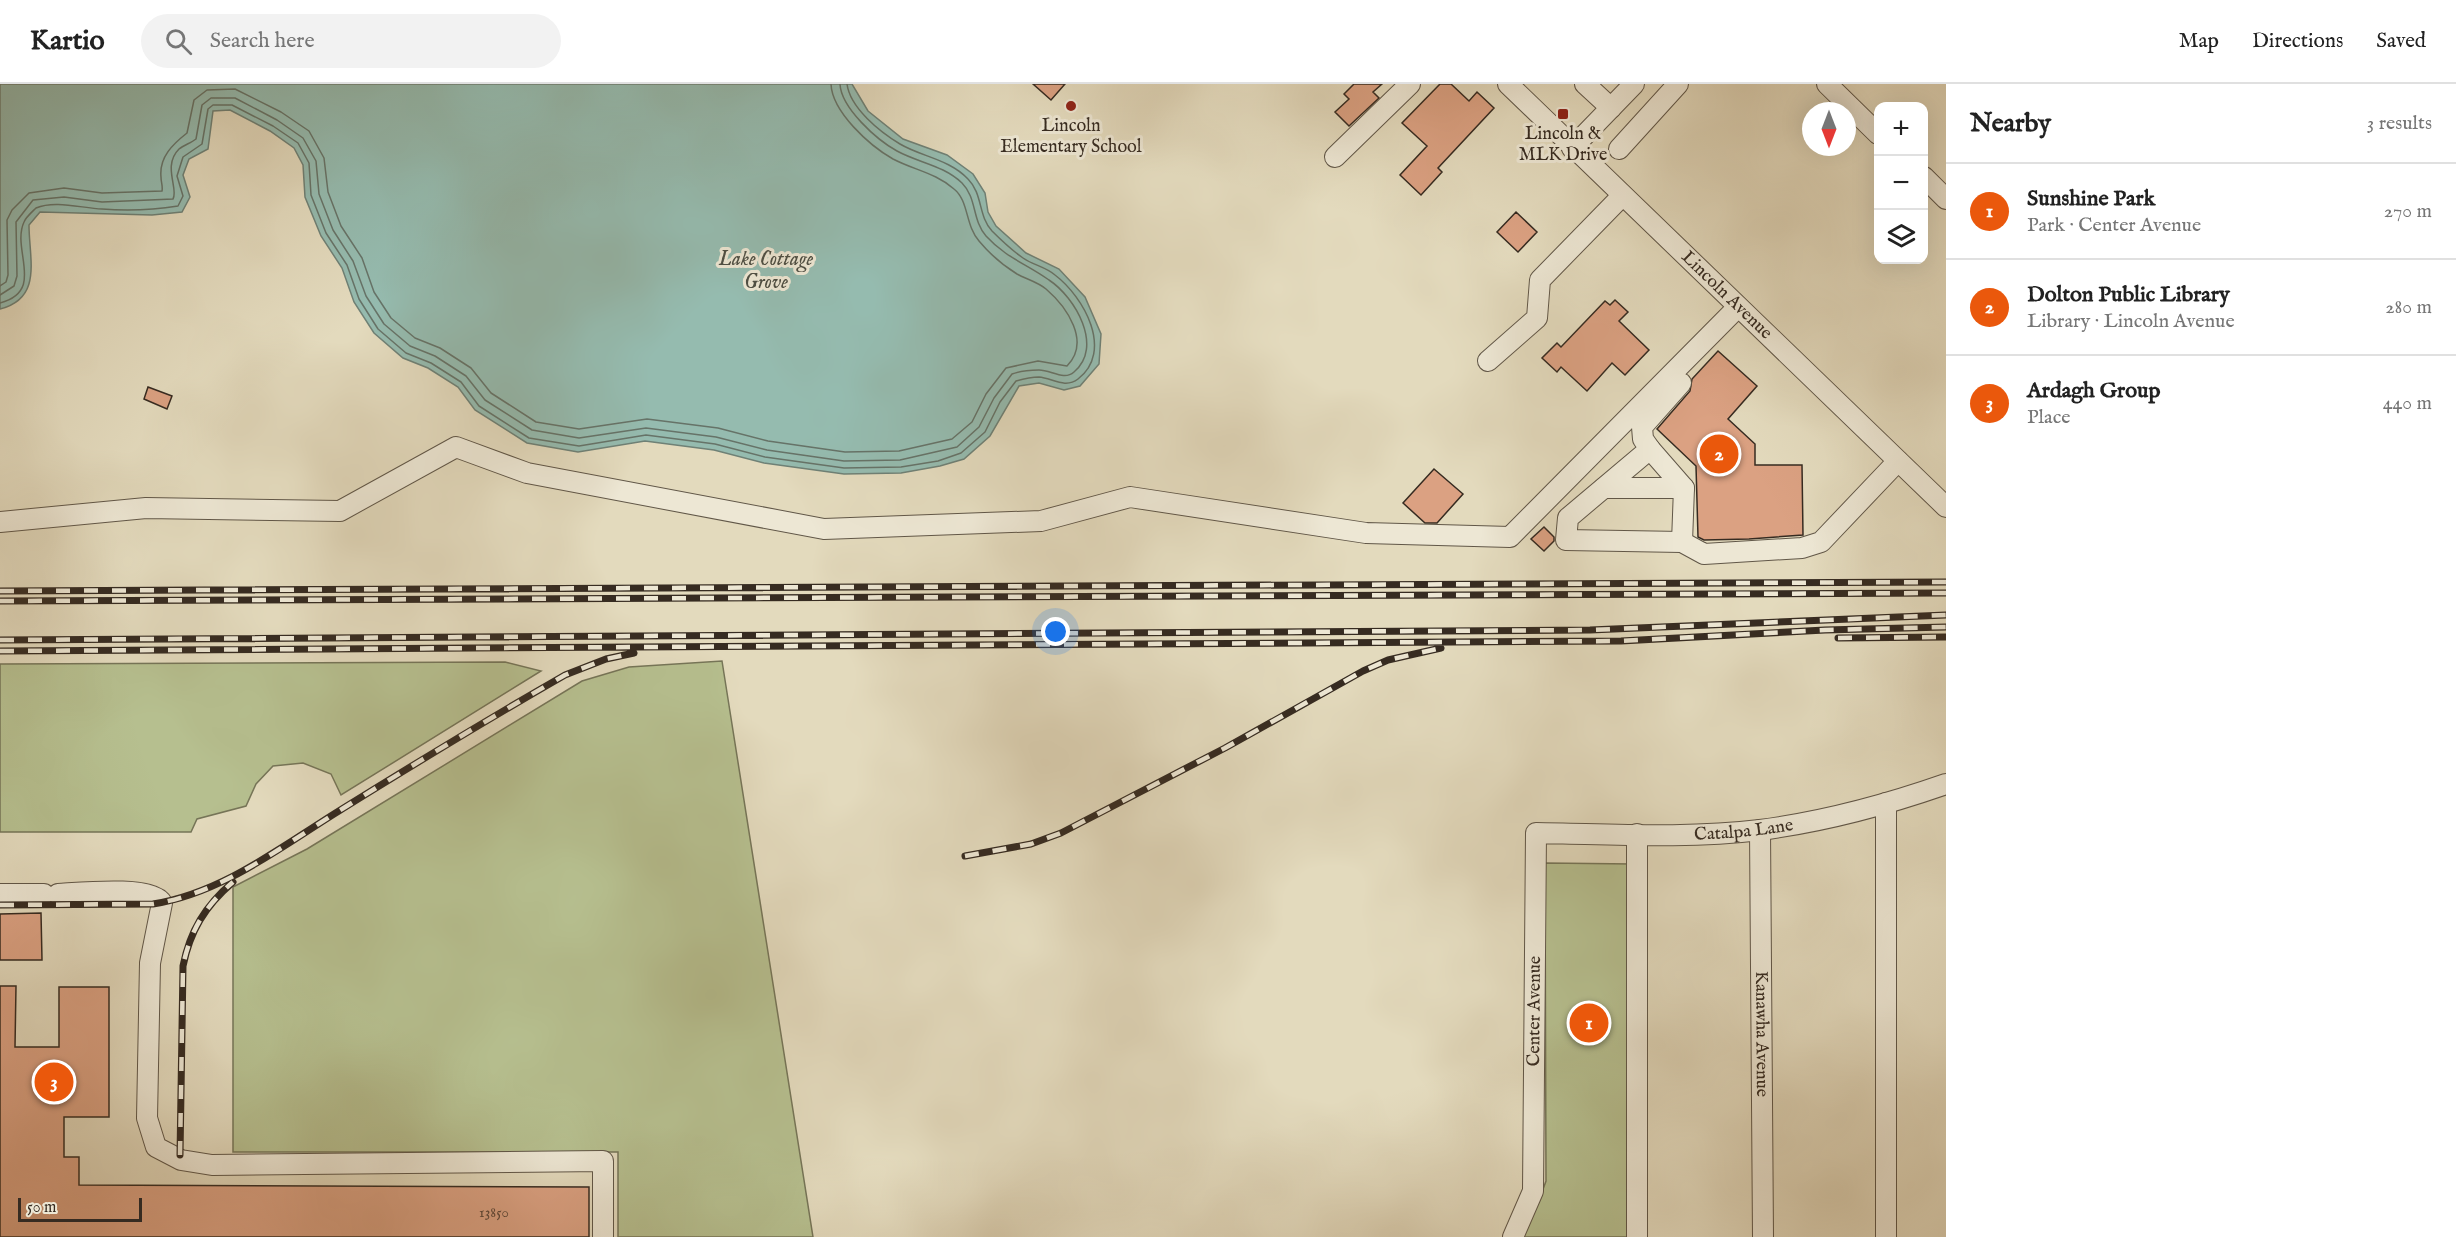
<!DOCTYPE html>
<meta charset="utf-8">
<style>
:root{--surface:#fff;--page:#f2f2f2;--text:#222;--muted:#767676;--line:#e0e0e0;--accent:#ea580c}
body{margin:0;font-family:"IM FELL English",serif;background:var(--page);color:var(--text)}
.controls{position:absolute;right:18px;top:18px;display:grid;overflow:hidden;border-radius:12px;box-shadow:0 6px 24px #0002}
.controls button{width:54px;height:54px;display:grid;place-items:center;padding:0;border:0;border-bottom:2px solid var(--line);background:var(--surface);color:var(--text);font:30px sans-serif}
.compass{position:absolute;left:1802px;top:18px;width:54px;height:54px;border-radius:50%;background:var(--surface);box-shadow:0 6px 24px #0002;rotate:180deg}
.scale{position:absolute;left:18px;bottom:15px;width:124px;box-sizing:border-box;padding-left:6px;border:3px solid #362b21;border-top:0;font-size:16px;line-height:21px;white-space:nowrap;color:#362b21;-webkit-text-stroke:4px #ede7d4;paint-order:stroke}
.you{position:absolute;left:1056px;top:548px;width:21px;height:21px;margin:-15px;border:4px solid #fff;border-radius:50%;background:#1a73e8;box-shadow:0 0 0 9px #1a73e833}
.badge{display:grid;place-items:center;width:39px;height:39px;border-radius:50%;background:var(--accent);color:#fff;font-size:20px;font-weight:700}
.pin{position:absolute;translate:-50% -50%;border:3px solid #fff;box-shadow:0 2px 6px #0006}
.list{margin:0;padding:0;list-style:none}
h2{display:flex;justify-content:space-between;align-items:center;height:78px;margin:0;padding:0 24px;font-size:26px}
h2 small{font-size:20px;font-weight:400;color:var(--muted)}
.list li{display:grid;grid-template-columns:39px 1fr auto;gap:18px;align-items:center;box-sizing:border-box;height:96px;padding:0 24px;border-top:2px solid var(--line)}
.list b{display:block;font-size:22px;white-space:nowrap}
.list p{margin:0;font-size:20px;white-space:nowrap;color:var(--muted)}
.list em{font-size:20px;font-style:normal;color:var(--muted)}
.icon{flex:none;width:33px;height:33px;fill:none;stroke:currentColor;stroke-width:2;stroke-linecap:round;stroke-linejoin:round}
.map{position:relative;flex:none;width:1946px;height:1153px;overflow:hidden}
header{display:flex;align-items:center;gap:36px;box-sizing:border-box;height:84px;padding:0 30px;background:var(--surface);border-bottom:2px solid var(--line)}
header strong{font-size:28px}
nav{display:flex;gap:33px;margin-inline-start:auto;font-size:21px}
.search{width:420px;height:54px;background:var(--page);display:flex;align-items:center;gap:15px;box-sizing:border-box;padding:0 21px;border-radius:33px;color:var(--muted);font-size:22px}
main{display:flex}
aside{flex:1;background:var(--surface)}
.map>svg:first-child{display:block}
</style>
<header>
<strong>Kartio</strong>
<div class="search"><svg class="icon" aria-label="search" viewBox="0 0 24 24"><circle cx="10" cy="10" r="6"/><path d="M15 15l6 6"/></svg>Search here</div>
<nav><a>Map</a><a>Directions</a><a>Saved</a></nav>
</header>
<main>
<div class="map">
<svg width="1946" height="1153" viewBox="0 0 1946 1153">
<rect width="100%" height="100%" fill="#e3dabd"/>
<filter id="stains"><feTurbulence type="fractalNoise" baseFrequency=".00333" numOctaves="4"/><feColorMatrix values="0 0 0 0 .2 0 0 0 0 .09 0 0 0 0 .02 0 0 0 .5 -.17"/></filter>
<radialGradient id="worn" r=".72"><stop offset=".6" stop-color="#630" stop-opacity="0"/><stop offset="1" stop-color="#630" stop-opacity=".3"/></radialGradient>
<path fill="#b6bf8f" stroke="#767558" stroke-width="1.5" d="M722 577 813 1153H618V1068H233V803L307 765 582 597 629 583Z
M505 578 541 587 341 711 331 690 303 679 273 682 256 700 246 722 197 735 191 748H0V580Z
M1545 779 1633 780 1632 1153H1511L1538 1119 1546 1097Z"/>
<path fill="#95bbaf" stroke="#6f8176" stroke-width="1.5" d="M0 0H852L868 27 903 55 947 71 973 90 985 109 988 128 996 142 1026 169 1059 185 1085 213 1101 250 1099 280 1080 302 1064 306 1039 299 1019 302 990 352 964 375 940 382 901 389 844 390 764 379 714 366 645 357 578 368 527 359 475 326 458 303 428 284 403 274 374 249 354 218 342 184 321 152 305 113 303 81 294 64 270 47 230 26 213 27 208 65 189 75 183 91 190 113 182 128 152 131 40 128 29 141C29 175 43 214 0 225Z"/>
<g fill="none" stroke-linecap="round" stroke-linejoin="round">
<path stroke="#667368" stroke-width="1.5" d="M0 202 6 198 8 191 7 136 12 126 29 109 64 104 102 109 162 107C163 102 161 99 161 93 159 73 173 60 187 49L194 16 207 6 235 5 281 28 309 47 324 74 328 108 341 142 362 174 374 208 391 234 415 254 440 264 471 284 491 309 536 338 579 345 647 335 718 344 768 357 845 368 899 367 952 355 972 338 986 310 1006 284 1038 277 1067 282C1091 258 1067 223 1046 205 1038 198 1026 195 1017 190 1004 182 989 169 979 157 965 141 969 117 954 105 936 89 914 86 893 75 870 62 832 28 831 0
M0 211 14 202 17 192 16 138 33 116 64 113 102 118 173 115C179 105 162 82 179 65 184 61 191 59 196 55L202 21 211 14H235L277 36 303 54 316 77 319 110 333 146 353 177 366 212 384 240 410 262 435 272 466 292 485 316 532 346 579 354 646 344 716 353 767 366 844 377 900 376 957 363 979 343 994 314 1012 290C1020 287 1031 286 1039 286 1051 286 1064 297 1074 288 1104 263 1075 213 1049 196 1027 180 1006 174 986 152 972 136 977 114 962 99 943 81 919 79 897 67 877 56 841 24 840 0
M0 219C46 207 11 166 24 138 26 133 32 128 36 124 55 116 81 124 102 125 127 127 153 126 178 122L183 112 177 92 183 73 202 60 208 25 213 21H232L273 42 298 59 309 79 311 111 326 149 347 181 359 215 378 245 406 269 431 279 461 298 479 322 529 354 579 362 646 351 715 360 765 373 844 384 901 383 938 377 961 369 985 348 1000 318 1016 297C1023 295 1032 293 1039 293 1052 294 1065 305 1078 295 1114 267 1084 213 1055 191 1046 183 1033 181 1023 174 1013 167 1001 156 992 147 978 132 983 110 968 95 949 75 922 73 900 60 880 48 850 24 847 0"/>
</g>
<path fill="#dba182" stroke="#362b21" stroke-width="1.5" d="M1033 0H1065L1051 16Z
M1354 0H1382L1373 8 1379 14 1349 42 1335 28 1349 15 1344 10Z
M1440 0H1451L1469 17 1477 8 1494 24 1438 84 1442 88 1421 111 1400 91 1427 62 1402 39Z
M1516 128 1537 148 1518 168 1497 148Z
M1615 216 1628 228 1619 237 1649 266 1625 291 1612 279 1587 307 1561 283 1557 288 1542 274 1557 259 1561 263 1605 217 1610 221Z
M1718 267 1757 302 1728 335 1755 360V381H1802L1803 451 1749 455 1704 456 1698 453 1696 382 1657 345 1690 307 1692 295Z
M148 303 172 312 167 325 144 315Z
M1434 385 1463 410 1437 439H1425L1403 419Z
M1544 443 1554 453V457L1544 467 1531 455Z
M41 829 42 876H0V830Z
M0 902H16L15 963H59V903H109V1033H64V1073H79V1101L589 1103V1153H0Z"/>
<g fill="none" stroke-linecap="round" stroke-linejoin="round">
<g stroke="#615748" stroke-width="22">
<g id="minor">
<path id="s1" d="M1508 0 1946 423"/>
<path d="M1585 0 1611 24"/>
<path d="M1827 0 1878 50"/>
<path d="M1572 64 1634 0"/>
<path d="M1619 65 1678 0"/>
<path d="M1335 73 1410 0"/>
<path d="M1924 93 1946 115"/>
<path d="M1488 277 1537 234 1540 196 1622 112"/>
<path d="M1681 299 1642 343 1643 355 1650 365 1568 434 1566 456 1682 458 1704 470 1802 464 1821 458 1898 377"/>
<path d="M1650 365 1684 404 1682 458"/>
<path d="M1604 404H1684"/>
<path d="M0 438 146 424 340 427 456 363 527 389 824 445 1041 437 1130 413 1366 449 1510 453 1738 223"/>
<path d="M1886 719V1153"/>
<path id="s2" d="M1760 746 1763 1153"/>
<path d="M1637 750V1153"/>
<path d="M0 810H44"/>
<path d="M58 810C78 809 153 801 162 819L150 879 147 1034 156 1063 181 1076 212 1081 603 1077V1153"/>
<path id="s3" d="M1513 1153 1533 1107 1536 749C1610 750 1686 755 1760 746 1822 738 1886 721 1946 700"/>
</g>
</g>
<use href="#minor" stroke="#ede7d4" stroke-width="20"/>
<g stroke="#362b21" stroke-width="7">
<path id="rail" d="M0 507 1946 498
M0 517 1946 509
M1838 554 1946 553
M0 556 1590 546 1946 531
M0 567 1621 557 1825 546 1946 543
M965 772 1031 760 1061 749 1225 664 1363 587 1388 576 1441 564
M0 821 153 820C223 809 282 762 342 725 416 679 490 634 565 591L606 575 634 569
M180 1071 183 882C190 847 205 822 233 798"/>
</g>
<use href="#rail" stroke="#ede7d4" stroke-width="4.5" stroke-dasharray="14" stroke-linecap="butt"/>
</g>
<g fill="#8f2418" stroke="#ede7d4" stroke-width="2">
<circle cx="1071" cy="22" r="6"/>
<rect x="1557" y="24" width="12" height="12" rx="3"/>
</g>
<g text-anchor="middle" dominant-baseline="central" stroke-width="6" stroke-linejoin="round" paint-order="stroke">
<g font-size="15" fill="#5f4839">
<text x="494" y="1128">13850</text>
</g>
<g font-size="18" fill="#362b21" stroke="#ede7d4">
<text x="1071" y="42">Lincoln<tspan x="1071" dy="21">Elementary School</tspan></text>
<text x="1563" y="50">Lincoln &amp;<tspan x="1563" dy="21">MLK Drive</tspan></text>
</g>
<g font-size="18" fill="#362b21" stroke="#ede7d4">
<text stroke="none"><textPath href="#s1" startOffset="304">Lincoln Avenue</textPath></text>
<text stroke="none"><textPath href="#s3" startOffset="616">Catalpa Lane</textPath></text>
<text stroke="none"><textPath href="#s3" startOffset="230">Center Avenue</textPath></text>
<text stroke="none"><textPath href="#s2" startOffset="204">Kanawha Avenue</textPath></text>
</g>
<g font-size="20" font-style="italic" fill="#4e4f44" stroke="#ede7d4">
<text x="766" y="175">Lake Cottage<tspan x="766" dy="23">Grove</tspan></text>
</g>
</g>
<rect width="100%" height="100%" filter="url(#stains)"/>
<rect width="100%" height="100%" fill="url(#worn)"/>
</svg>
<div class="controls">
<button>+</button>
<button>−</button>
<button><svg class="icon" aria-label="layers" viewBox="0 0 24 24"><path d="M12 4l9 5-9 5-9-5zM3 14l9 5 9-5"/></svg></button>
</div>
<svg class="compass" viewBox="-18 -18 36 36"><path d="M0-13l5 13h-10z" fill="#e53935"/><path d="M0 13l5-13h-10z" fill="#767676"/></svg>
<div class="scale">50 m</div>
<div class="you"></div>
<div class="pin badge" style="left:1589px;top:939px">1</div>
<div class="pin badge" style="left:1719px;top:370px">2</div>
<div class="pin badge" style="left:54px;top:998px">3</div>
</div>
<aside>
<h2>Nearby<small>3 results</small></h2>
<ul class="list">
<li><span class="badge">1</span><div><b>Sunshine Park</b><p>Park · Center Avenue</p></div><em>270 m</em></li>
<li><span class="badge">2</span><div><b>Dolton Public Library</b><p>Library · Lincoln Avenue</p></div><em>280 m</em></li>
<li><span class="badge">3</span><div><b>Ardagh Group</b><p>Place</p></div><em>440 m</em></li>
</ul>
</aside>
</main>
